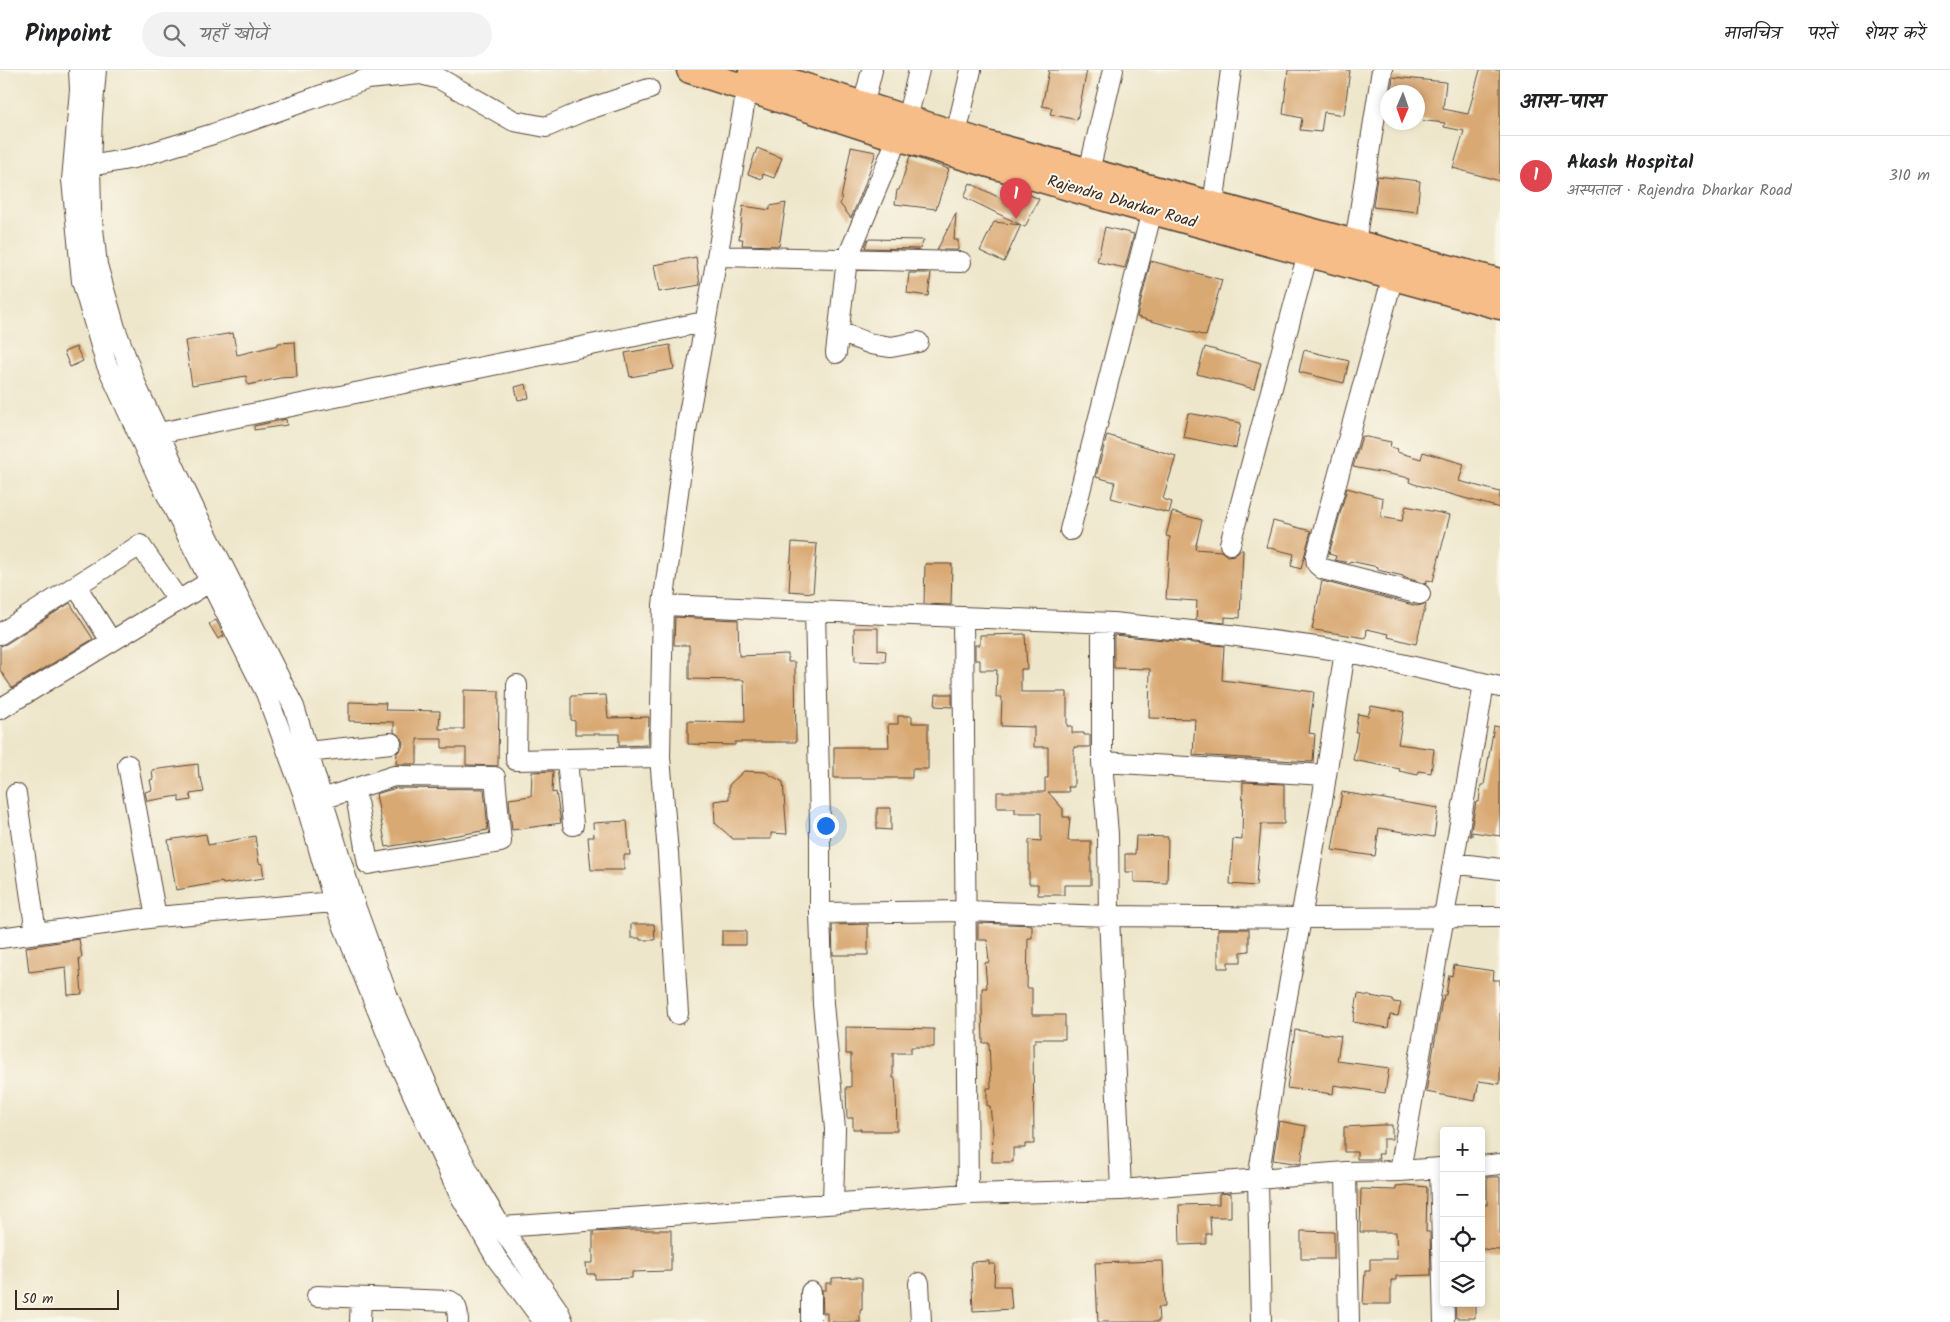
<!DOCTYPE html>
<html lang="hi">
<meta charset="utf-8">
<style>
:root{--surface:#fff;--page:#f2f2f2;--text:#202124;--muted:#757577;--line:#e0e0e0;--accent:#d1495b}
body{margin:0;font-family:Kalam,"Playpen Sans Deva",sans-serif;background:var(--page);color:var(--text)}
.controls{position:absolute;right:15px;bottom:15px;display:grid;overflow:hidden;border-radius:5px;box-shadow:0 2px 8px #0003}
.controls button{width:45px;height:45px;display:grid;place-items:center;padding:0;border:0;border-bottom:1px solid var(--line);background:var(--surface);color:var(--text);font:25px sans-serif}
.compass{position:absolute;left:1380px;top:15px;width:45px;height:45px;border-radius:50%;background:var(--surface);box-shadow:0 2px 8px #0003;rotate:182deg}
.scale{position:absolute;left:15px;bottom:12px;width:104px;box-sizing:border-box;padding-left:5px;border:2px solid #3b2a1e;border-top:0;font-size:14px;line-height:18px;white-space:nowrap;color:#3b2a1e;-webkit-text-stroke:4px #fbf7ec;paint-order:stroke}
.you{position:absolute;left:825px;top:755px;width:18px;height:18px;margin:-12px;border:4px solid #fff;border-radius:50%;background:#1a73e8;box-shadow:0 0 0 8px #1a73e833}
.badge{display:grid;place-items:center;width:32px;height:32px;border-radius:50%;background:var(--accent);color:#fff;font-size:16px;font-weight:700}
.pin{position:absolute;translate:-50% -41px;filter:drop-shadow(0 1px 2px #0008)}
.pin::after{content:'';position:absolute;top:26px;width:18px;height:15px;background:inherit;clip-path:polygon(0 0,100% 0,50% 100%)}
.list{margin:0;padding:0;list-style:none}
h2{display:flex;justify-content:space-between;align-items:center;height:65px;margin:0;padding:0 20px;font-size:21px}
h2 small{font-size:16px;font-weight:400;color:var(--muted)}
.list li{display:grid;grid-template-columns:32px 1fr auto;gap:15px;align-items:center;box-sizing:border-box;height:80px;padding:0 20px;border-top:1px solid var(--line)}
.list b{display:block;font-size:19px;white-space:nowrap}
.list p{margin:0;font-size:16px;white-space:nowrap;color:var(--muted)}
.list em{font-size:16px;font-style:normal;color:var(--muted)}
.icon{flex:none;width:28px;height:28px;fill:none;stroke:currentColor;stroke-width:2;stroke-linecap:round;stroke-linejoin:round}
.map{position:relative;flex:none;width:1500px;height:1252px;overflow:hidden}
header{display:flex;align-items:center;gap:30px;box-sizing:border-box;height:70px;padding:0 25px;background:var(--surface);border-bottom:1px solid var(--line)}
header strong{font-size:24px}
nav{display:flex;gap:28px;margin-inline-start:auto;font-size:18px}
.search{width:350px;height:45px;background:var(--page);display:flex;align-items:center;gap:12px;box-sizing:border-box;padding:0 18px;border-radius:28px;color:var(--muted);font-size:19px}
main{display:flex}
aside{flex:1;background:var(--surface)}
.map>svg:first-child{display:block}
</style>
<header>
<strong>Pinpoint</strong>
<div class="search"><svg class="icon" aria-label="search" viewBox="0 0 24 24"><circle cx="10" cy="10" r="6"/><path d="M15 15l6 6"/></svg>यहाँ खोजें</div>
<nav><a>मानचित्र</a><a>परतें</a><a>शेयर करें</a></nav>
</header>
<main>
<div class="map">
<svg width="1500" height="1252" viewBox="0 0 1500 1252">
<rect width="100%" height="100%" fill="#fbf7ec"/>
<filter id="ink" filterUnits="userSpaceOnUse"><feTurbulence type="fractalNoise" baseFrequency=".02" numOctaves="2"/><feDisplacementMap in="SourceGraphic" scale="10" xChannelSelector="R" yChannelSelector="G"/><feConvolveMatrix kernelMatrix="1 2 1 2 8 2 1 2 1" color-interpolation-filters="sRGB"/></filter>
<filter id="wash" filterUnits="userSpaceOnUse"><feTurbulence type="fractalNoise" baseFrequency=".0096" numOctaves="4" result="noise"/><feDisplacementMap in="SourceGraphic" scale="20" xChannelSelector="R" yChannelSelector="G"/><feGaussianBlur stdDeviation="1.12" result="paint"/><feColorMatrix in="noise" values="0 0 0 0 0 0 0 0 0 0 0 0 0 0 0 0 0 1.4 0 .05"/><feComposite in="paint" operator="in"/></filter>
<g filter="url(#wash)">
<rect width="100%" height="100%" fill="#eee6ca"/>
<g id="blocks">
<path fill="#d9a973" d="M1049 0H1087L1077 50 1050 44 1052 38 1042 36Z
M1288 0H1350L1344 45 1324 42 1321 62 1300 60 1302 48 1283 44Z
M1480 0H1500V111L1453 98 1464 61 1444 57 1445 53 1418 50V22H1391L1393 7 1446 12 1443 39 1468 44Z
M851 77 876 82 864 117 851 148 840 134Z
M757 78 782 88 774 108 763 104 762 109 748 104Z
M910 86 949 99 936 139 895 134 897 120H899Z
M1377 106 1420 111 1417 142 1373 137Z
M970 113 1002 129 1008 115 1039 129 1025 157 964 127Z
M786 133 779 176 742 175 743 169H739L743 136 770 140V136Z
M956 143 954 170H958V180H937Z
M994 152 1021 155 1004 192 980 181Z
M1105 157 1134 164 1125 198 1097 192Z
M868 169 924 170 920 179 865 178Z
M696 187 700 215 659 222 654 195Z
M1151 191 1222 210 1206 266 1137 247Z
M909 203H931L928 226 907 223Z
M233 263 237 285 278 275V273L295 272 297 307 280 308 248 315 246 306 192 315 185 271Z
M670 275 674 299 630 307 625 283Z
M76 277 83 291 70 297 64 282Z
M1205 277 1261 293 1254 319 1197 304Z
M1304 280 1349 291 1344 313 1299 302Z
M526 314 529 328 518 330 515 317Z
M1188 343 1241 353 1236 378 1183 367Z
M286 349 287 355 254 360V356Z
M1107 365 1176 386 1163 429 1172 432 1169 443 1111 428 1115 412 1096 407Z
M1362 366 1391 372 1390 377 1398 379 1397 382 1421 389 1423 382 1464 394 1459 411 1500 422V438L1414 414 1409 412 1410 408 1353 397Z
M1347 418 1383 428 1381 447 1402 451 1406 436 1450 445 1433 511 1427 510 1426 514 1403 507V506L1378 500V497L1350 491 1349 493 1335 490 1336 486 1329 484Z
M1172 442 1202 450 1195 479 1221 481 1227 486 1234 485 1240 480H1243L1240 548 1225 547V553L1196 550 1197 531 1166 529 1170 467 1166 466Z
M1273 451 1311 461 1301 499 1291 496 1294 484 1266 477Z
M792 472 817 474 813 523 789 521Z
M925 494H952L951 535 924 534Z
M1322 511 1417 536 1426 534 1416 574 1388 567 1389 564 1367 559 1366 568 1315 560 1312 559Z
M70 533 93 569 12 618 0 600V576L6 574Z
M675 547 738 550 739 586 788 584V592H795L796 672H735V675L688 674V651L745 652 744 610 689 609V575H674Z
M216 550 224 566 218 569 209 554Z
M854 558H878V580L886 581 885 592 855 591Z
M1025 564 1027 599H1021V622H1067V656H1072V663H1084V665H1090V677H1074V717H1068L1069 722H1048L1063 739V747H1070L1068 771H1091V815H1064V825H1038V814H1029V770L1041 771V743H1015V738H997V722H1045V708H1048V677H1034V657L1001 656 1002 627H996L997 600H980V590H975V575H980V565Z
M1114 565 1224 576 1222 610 1314 622 1309 663 1315 664 1313 692 1193 685 1195 649 1149 648 1150 599 1114 598Z
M464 620 499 621 498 696 466 695V678H442V669H417V694H396L397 683 402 678 403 672 400 666 394 662V652L349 651V632L386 633 385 640 440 641 439 659H464Z
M936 624H952V637L935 636Z
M606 625 608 648 649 647 648 675 619 676V664H575V651L571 650V626Z
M1371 636 1404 642 1398 674 1434 679 1431 703 1419 701 1418 705 1399 701 1400 699 1353 690 1358 662H1355L1358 644 1368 646Z
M898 646H912V653H928V699H912V708H834V677H889L888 654H898Z
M1494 656 1500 657V766L1472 762V766H1470L1476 732H1479L1481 715H1484Z
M198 694 199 708H201L204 722 190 724 191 730 179 732V726L147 731 145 722 152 720 150 710 153 709 152 700Z
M553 701 552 723 556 722 561 753 512 760 509 729 531 726 532 702Z
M744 701 765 702 783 712 787 764 771 763V769H733L715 753 714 731 729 729V715Z
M1243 712 1284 714V754H1261L1256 816 1230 814 1233 769 1242 770Z
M396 718 484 719 488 760 386 777 376 724Z
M1342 722 1438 738 1434 767 1379 758 1375 786 1332 780Z
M877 738H891V760L877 759Z
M627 751 630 785H624V800H591L588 767H594L593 753Z
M206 764 208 775 255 766 259 793 262 794 264 808 223 814 222 812 176 820 168 770Z
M1136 766 1168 767 1167 813 1134 812V802H1125V784H1135Z
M978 853 1032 855V868H1028L1027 918H1032V945H1065V969H1035V973H1033L1034 1074H1025V1078H1013V1092H992L993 1063 990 1036H987V1018H991L989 973H983L982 937V918H987L985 893 989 892 987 870H978Z
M631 854H654L655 870H640V868H631Z
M868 854V885H833L832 855Z
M1218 859H1249V881L1241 882V892H1228V898H1218Z
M722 861H746V875H722Z
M79 869 82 888H79L82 924 68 925 66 897 29 902 26 877Z
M1454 895 1494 901 1493 910H1500V1014L1479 1011 1475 1031 1426 1022 1442 930H1443L1444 925H1446L1449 905 1452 906Z
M1358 924 1393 930V932L1401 933 1398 946 1390 945 1388 958 1353 952Z
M846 957 934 959V977H911V983H893V1008H895L896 1022 897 1061H861V1059H853V1048H847L846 1017H851V984H846Z
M1295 960 1341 966 1337 991 1389 998 1385 1023 1334 1015 1333 1024 1287 1018Z
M1279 1051 1306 1056 1301 1094 1273 1090Z
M1381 1055H1392V1069H1383V1084H1378L1379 1089H1357V1082H1344V1057Z
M1487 1107H1500V1180L1481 1179V1134L1487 1135Z
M1406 1115 1427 1117 1426 1162H1430L1431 1205 1396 1206V1210H1391V1234H1363L1365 1201H1370V1189H1397L1396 1162H1360L1361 1119 1396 1120V1116Z
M1231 1123V1147H1210L1211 1164H1206V1174L1180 1175 1179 1135 1219 1134V1124Z
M632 1160H671V1201L632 1202V1208L595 1209V1204H587L586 1193H593V1162Z
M1301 1161 1334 1162V1189H1301Z
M989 1191V1194H995L994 1216H1010L1012 1239 973 1241 971 1192Z
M1163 1191 1165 1237H1158L1159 1252H1098L1095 1193Z
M859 1207 862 1208V1240H860V1252H827V1243H823L822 1220H826V1213H832V1208Z
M1455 1233H1475V1248H1456Z"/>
</g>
</g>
<g filter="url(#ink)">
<use href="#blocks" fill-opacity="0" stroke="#564638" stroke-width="1"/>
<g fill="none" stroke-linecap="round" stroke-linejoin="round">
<g stroke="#564638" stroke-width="22">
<path id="minor" d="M79 0 80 20 72 110 82 211 106 293 158 407 266 623 303 723 334 832 400 996 460 1125 497 1189 544 1252
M96 0 92 46 90 96 91 140 97 195 115 258 138 320 197 445 294 637 353 830 388 927 450 1066 473 1110 501 1157 559 1242 563 1252
M863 36 872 0
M907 49 919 0
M956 64 971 0
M90 96 134 88 213 64 367 9 421 4 440 9 514 51 546 57 583 41 649 19
M1089 101 1113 0
M1213 136 1231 0
M1355 173 1382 0
M718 186 961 192
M1393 206 1316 487 1317 494 1323 499 1420 524
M839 262 871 274 891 277 918 272
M836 283 847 189 898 67
M159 363 704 252
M1070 460 1152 141
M1230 474 1308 183
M76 516 111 571
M663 535 1113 553 1230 565 1345 581
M815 541 820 752V843L823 934 835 1059 833 1133
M963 547 968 1124
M1102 553V692L1108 764 1109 846 1121 1120
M0 564 140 475 178 530
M517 615 516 690 660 687
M0 639 221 505
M307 682 391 673
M567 689 573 755
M1102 692 1326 705
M128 695 156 847
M16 724 36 863
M322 729 394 706 495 707 501 772 368 794 355 720
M1453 793 1500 799
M820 843 966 841 1109 846 1301 848 1500 847
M0 868 156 847 346 831
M678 944 668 783 660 687 663 535 687 355 747 19 752 7
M1481 1096 1500 1094
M1440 1098 1400 1101 1484 614
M1444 1098H1440L1444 1252
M501 1157 968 1124 1121 1120 1346 1102
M919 1213 921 1252
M811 1222V1252
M317 1226 450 1231C458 1235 458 1244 458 1252
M360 1252 361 1228
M1261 1252 1258 1110 1278 977 1323 725 1345 581 1500 617
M1349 1252 1346 1102 1400 1101"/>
</g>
<g stroke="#564638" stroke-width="29">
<path id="major" d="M690 0 880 62 1123 133 1500 236
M752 0 990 75 1500 212"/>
</g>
<use href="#minor" stroke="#fff" stroke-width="20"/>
<use href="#major" stroke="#f7bd88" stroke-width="26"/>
</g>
</g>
<g text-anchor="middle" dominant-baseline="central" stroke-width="4" stroke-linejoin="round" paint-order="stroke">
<g font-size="16" fill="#3b2a1e" stroke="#fbf7ec">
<text transform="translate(1122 132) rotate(16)">Rajendra Dharkar Road</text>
</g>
</g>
</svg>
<div class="controls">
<button>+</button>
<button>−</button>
<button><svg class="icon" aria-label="locate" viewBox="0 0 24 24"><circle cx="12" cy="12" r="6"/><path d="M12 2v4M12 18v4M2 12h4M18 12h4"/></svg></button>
<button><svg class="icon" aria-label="layers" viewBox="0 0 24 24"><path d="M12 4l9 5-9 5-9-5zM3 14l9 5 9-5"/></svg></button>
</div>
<svg class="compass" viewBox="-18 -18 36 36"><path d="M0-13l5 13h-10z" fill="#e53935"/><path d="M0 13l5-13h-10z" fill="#757577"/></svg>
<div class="scale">50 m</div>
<div class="you"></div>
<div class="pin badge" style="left:1016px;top:149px;background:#e0444e">1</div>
</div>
<aside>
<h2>आस-पास<small></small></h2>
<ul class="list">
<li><span class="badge" style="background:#e0444e">1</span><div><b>Akash Hospital</b><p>अस्पताल · Rajendra Dharkar Road</p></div><em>310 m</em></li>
</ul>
</aside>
</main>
